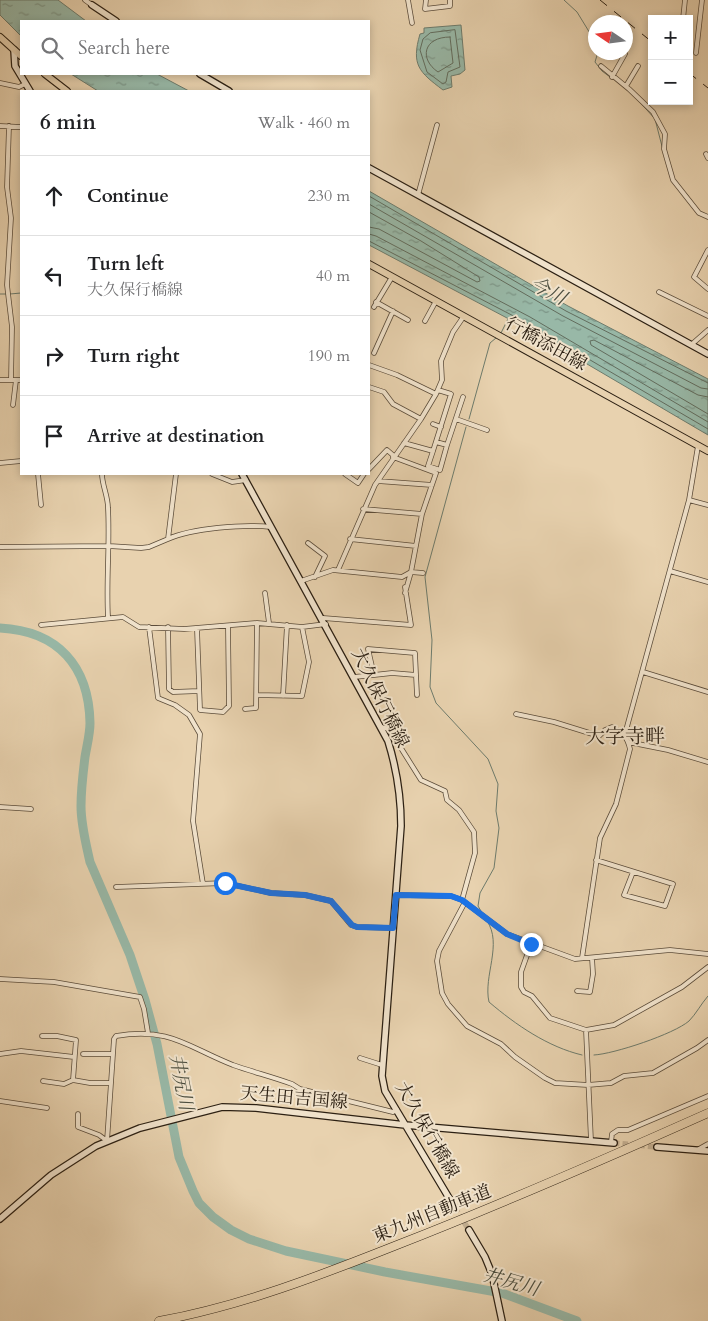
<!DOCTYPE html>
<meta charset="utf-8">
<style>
:root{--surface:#fff;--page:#f6f6f6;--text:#202124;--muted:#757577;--line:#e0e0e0}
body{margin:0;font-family:Cardo,"Noto Serif JP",serif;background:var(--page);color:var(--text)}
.controls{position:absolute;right:15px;top:15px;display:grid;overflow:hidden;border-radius:0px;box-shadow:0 2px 8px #0003}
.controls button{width:45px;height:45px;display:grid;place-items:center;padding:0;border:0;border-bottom:1px solid var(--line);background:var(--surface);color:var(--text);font:25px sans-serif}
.compass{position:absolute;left:588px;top:15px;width:45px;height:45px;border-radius:50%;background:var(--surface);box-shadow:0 2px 8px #0003;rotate:283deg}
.stop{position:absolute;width:15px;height:15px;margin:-11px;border:4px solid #1a73e8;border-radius:50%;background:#fff}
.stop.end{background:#1a73e8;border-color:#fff;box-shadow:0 1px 5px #0008}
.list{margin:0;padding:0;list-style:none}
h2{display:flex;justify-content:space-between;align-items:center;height:65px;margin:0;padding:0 20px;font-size:21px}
h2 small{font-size:16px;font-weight:400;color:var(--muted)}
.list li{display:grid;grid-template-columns:32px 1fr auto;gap:15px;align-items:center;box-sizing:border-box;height:80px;padding:0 20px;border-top:1px solid var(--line)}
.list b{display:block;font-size:19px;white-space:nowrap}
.list p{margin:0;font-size:16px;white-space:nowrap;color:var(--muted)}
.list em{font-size:16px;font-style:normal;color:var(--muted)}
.icon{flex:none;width:28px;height:28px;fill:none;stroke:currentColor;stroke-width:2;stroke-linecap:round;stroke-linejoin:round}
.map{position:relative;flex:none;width:708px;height:1321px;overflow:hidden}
.search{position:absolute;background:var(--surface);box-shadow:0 2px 8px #0003;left:20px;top:20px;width:350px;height:55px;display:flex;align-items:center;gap:12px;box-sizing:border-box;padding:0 18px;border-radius:0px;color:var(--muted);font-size:19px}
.panel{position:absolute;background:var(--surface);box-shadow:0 2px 8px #0003;left:20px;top:90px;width:350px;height:385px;border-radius:0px}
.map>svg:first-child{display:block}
</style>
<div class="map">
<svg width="708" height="1321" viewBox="0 0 708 1321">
<defs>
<pattern id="water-ripples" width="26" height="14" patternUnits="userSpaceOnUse" patternTransform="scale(1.25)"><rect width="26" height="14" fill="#98b8a7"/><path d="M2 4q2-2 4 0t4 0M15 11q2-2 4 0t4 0" fill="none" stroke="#7c9587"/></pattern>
</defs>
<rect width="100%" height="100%" fill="#e8d2af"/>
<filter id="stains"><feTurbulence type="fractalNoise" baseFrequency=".004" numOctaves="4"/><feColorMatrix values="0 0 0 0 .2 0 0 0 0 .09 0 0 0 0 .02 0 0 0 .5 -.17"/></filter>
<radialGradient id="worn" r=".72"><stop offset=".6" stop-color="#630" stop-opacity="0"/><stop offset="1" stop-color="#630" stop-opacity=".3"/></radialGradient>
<path fill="url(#water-ripples)" stroke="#6d7b6c" d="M0 0H58L86 21H21V36L0 15Z
M461 25 465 70 460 74 451 76 452 87 443 90C419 72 411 65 420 34L424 33V28Z
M71 74H157L189 91H98Z
M369 191 568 306 708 379V435L524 327 369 245Z"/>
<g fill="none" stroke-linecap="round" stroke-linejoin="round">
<path stroke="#626c5d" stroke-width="1" d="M455 30 460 67 448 72 446 82 443 84 427 72 420 50 423 39 430 33Z
M450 37 453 63 438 72C419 59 423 37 450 37Z
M369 196 566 311 708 383
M369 204 563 316 701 388 708 389
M369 212 421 241 479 277 480 281 477 282 379 229 369 227
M369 234 376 236 530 317 708 422
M369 241 527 323 708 429
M708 397 698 395 594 340 590 341 591 345 708 414"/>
<path stroke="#6d7b6c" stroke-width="1" d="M564 0 577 12 596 43
M598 52 595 62 602 71 610 77
M614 79 620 84
M638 100 655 119 665 158
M686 193 700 212
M0 294H6
M10 294 21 293
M501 333 508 319
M469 419 490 343 496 338
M466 427 425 577 432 640 430 687 436 703 488 759 498 784 496 811 499 828 494 868 480 893 478 906 481 911
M487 921C503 944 483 976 489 1002 516 1025 548 1047 582 1055
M594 1055C614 1054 674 1034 689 1021 696 1014 701 1004 708 996"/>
<path stroke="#98b8a7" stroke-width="9" d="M0 628C58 631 89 666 90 723 90 734 87 745 85 757 83 773 81 790 81 806 81 825 86 844 90 862L130 955 145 1000 157 1044 179 1157 193 1191 199 1203 213 1217 231 1230 249 1239 286 1251 385 1272 502 1293 577 1321"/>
<path stroke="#c2ae90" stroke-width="5.5" stroke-dasharray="5.5 3" stroke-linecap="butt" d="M614 1143 657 1147
M455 1208 469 1230"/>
<g stroke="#5b4c3a" stroke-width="5.5">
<path id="street" d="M85 0 92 5
M408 0 412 23
M426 0 425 9 450 6V0
M683 19 685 0
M696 53 702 0
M601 66 629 89 653 112 665 134 664 149 673 180 699 213 708 217
M612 77 625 54
M0 83 19 87 25 84
M626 86 638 66
M0 126 21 127
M9 126 7 187 11 218 7 285 12 327 11 380
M706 154 708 158
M418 195 437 125
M708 250 694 277 708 289
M659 292 708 316
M376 302 408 320
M374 307 392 277
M425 321 436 301
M691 345 708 330
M374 353 393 311
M369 365 397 375 436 394
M0 380H21
M369 387 384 392 393 404 421 419
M13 405 16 380
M456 419 487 430
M433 424 441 427
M404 443 433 451 451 394 438 390
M447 445 463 397
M433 451 428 466 440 470 447 445 436 442
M0 463 21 461
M369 469 387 450 394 456
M38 474 41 505
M102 474C102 485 108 496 108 508 110 544 106 581 108 617
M212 474 232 482 246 480
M345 474 358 483 364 474
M378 481 432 485
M689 500 708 505
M363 509 422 514
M168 539C192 528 245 524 271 527
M350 539 416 546
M308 543 325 556 315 577
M0 547 109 546 141 548 149 547 168 539 176 474
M338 570 375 485 421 419 436 394 442 380 441 361 453 332 464 316
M670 571 708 582
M301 581 333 570 402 577 411 572 422 514 436 473 393 457
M265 593 269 623
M405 593 411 572 423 573
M323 618 411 625 405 587
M41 625 123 617 139 627 184 629 257 623 302 627 326 624
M149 627 158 698 175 705 189 715 200 734 193 821 203 884
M168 627 169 689 173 692 199 691
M197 629 200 710 223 712 229 706 228 626
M643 672 708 692
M416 675 417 695
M354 677 374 675 368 649 415 653 416 675 392 673 374 675
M257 695 302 696 309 662 302 627
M283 696 287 625
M245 709 256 708 257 623
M516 714 554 722 599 736 605 730 612 727C623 733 627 736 630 749L616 804 600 838 582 958
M381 727 389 729 421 780 445 791 447 800 459 810 474 832 475 853 462 900
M625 734 689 500 698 446
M628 742 668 750 708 762
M0 807 31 809
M596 860 673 884 665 906 624 895 633 872
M116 887 225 883 271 893 305 895 331 901 351 925 357 927 393 928
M396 895 451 896 462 900 507 934 575 959 670 950 708 954
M464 904 439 951 437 961 442 993 448 1004 467 1026 501 1044 515 1057 545 1078 555 1083 588 1085 611 1083 624 1076 653 1073 697 1048 708 1040
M531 944 521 972V987L524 992 532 996 550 1018 586 1030 614 1025 682 987 708 967
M0 979 54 982 140 997 144 1009 148 1033
M577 991 590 992 593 974 592 958
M586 1030 591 1141
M42 1036H57L76 1040 73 1080 90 1083H110
M0 1054 21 1051 74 1057
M83 1054H113
M360 1058 382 1065
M43 1081 64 1084 73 1080
M0 1101 47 1108
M78 1114V1127L99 1135 107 1141
M107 1141 114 1039 116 1036C171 1027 187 1047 233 1065 253 1072 273 1077 292 1084L300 1089 393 1112 397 1110
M611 1142 612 1134 618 1130H628L708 1096
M699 1149 708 1144"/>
</g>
<g stroke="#2c2013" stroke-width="8">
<path id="secondary" d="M92 5 116 21
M14 50 15 66 30 91
M200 74 229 91
M369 168 708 354
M242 474 388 741C397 770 401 796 401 826L382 1076 385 1091 455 1208
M657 1147 708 1151
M0 1219 51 1175 96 1146 140 1128 222 1107 256 1108 405 1125 614 1143
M469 1230 485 1257 492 1274 502 1321"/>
</g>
<g stroke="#2c2013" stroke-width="8">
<path id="primary" d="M0 37 21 56
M45 74 67 91
M369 264 708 451"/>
</g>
<g stroke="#2c2013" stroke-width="9">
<path id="highway" d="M159 1321C241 1306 319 1276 397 1245 502 1204 605 1159 708 1113"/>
</g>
<use href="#street" stroke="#f0e2cb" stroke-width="4"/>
<use href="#secondary" stroke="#f0e2cb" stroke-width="5.5"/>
<use href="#primary" stroke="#e8d2af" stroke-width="6"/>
<use href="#highway" stroke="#e8d2af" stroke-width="8"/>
<path stroke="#2c2013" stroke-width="1" stroke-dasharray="9 9" stroke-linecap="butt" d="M600 0 652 42
M689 73 708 88"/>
</g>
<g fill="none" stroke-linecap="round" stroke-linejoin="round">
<path stroke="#1a73e8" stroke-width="6" d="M225 883 271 893 305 895 331 901 352 925 357 927 393 928 396 895 451 896 462 900 507 934 531 944"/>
</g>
<g text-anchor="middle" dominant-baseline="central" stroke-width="4" stroke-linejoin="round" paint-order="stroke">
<g font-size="18" fill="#2c2013" stroke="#f0e2cb">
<text transform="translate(546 344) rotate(29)">行橋添田線</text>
<text transform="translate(380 698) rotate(64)">大久保行橋線</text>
<text transform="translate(294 1098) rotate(5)">天生田吉国線</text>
<text transform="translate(427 1130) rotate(60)">大久保行橋線</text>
<text transform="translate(432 1214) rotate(-22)">東九州自動車道</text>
</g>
<g font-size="19" font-style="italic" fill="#4c4e3f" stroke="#f0e2cb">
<text transform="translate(548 291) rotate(28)">今川</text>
<text transform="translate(181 1082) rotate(79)">井尻川</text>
<text transform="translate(511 1282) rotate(16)">井尻川</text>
</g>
<g font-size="20" fill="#2c2013" stroke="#f0e2cb">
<text x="625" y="736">大字寺畔</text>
</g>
</g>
<rect width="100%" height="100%" filter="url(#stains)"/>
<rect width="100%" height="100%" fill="url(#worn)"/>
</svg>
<div class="controls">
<button>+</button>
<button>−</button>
</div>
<svg class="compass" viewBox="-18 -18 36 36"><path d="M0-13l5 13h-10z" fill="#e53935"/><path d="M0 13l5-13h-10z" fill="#757577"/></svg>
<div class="stop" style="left:225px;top:883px"></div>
<div class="stop end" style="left:531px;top:944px"></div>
<div class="search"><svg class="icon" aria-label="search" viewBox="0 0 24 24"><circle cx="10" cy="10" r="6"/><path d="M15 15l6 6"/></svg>Search here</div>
<section class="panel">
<h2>6 min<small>Walk · 460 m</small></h2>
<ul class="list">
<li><svg class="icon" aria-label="ahead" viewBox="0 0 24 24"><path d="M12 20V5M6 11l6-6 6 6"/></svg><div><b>Continue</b></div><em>230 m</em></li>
<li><svg class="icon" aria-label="left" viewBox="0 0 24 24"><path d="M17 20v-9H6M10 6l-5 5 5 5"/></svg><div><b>Turn left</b><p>大久保行橋線</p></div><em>40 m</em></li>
<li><svg class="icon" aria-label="right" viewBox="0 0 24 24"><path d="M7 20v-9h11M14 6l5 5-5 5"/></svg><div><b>Turn right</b></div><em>190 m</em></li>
<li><svg class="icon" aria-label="arrive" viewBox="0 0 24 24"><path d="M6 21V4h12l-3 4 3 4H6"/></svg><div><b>Arrive at destination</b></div></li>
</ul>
</section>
</div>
